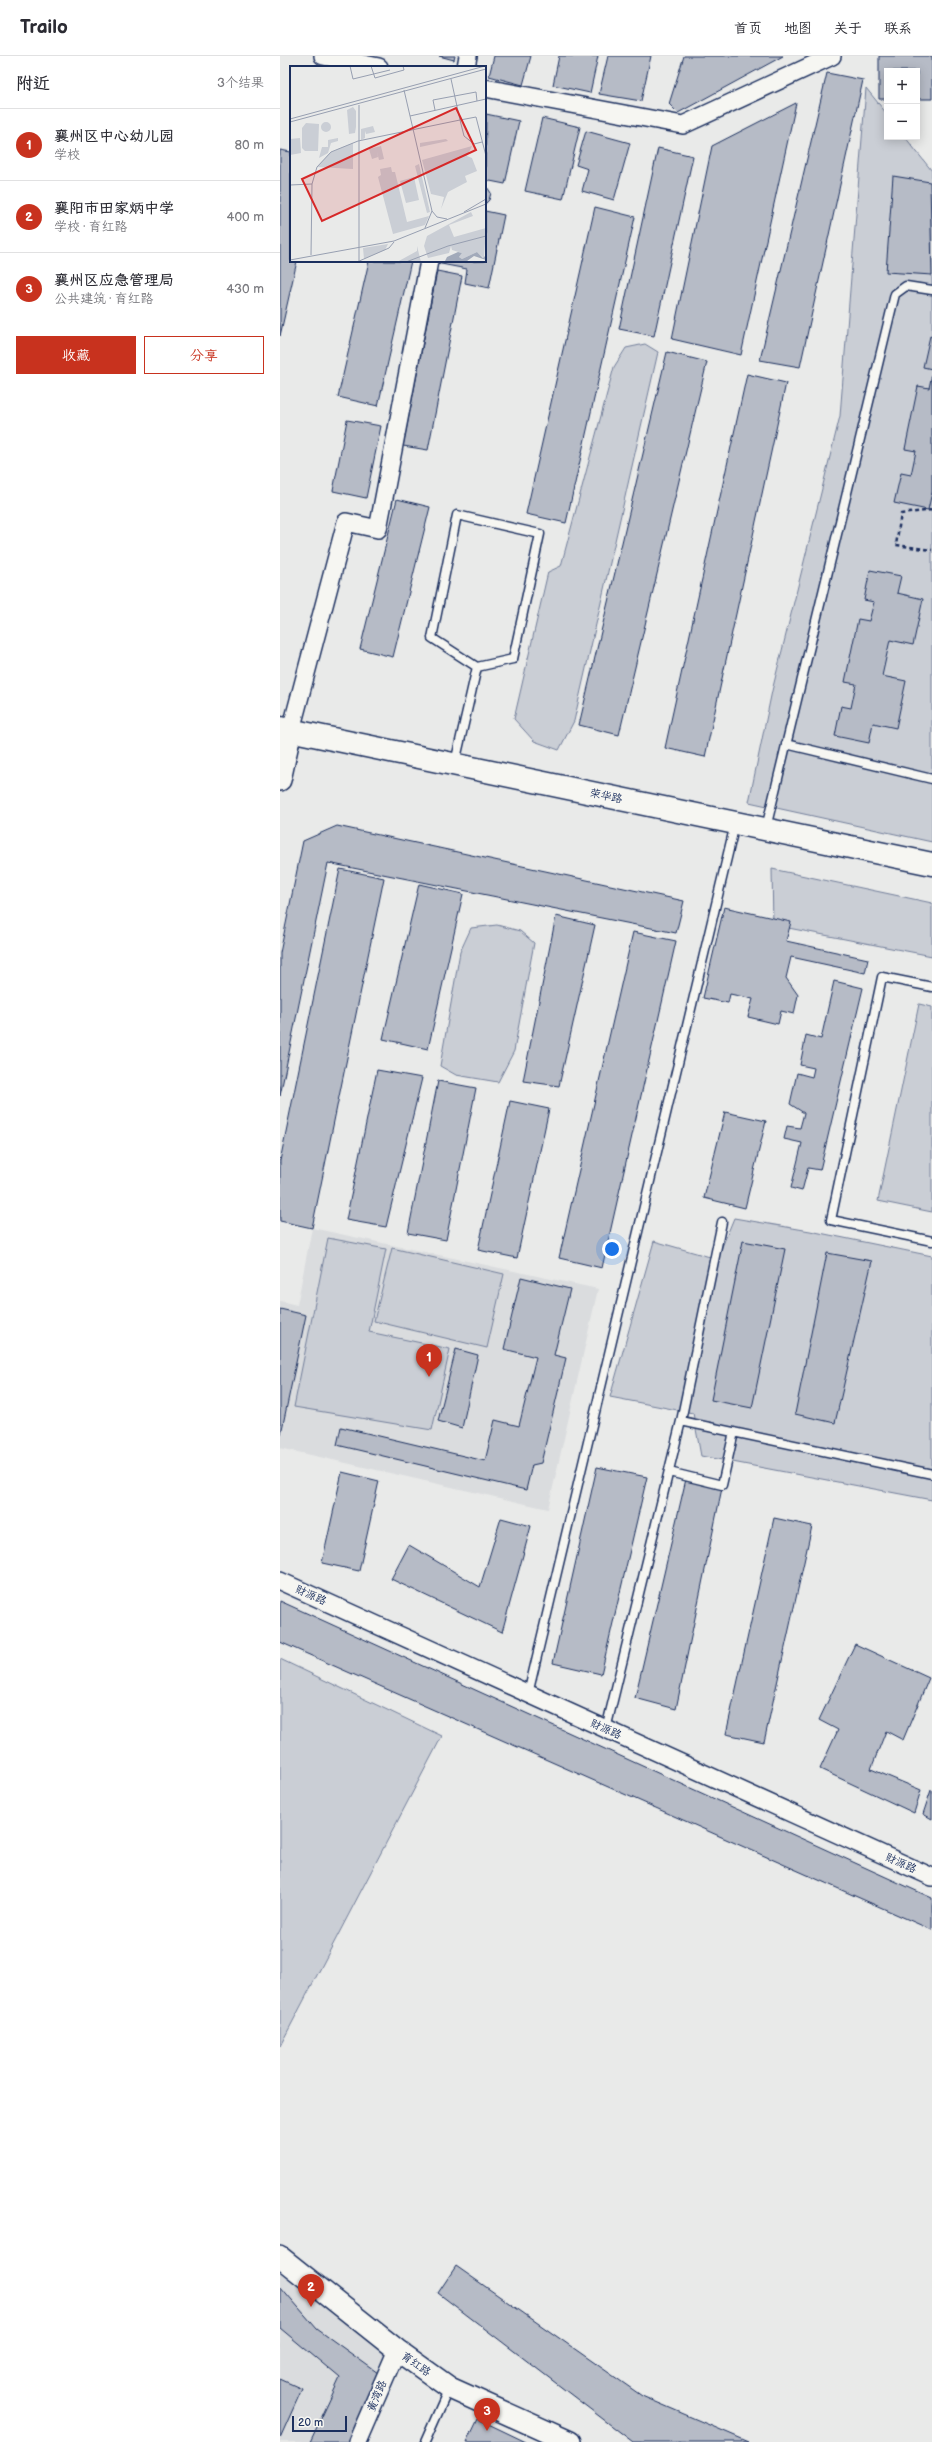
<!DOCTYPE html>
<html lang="zh">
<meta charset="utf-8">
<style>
:root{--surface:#fff;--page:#f2f2f3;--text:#2b2b33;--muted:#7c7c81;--line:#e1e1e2;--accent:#c8321e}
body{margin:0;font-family:"Balsamiq Sans","LXGW WenKai TC",sans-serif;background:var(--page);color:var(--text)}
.controls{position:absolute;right:12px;top:12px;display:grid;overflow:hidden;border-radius:0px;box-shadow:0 2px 10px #0003}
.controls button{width:36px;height:36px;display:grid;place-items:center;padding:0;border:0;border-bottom:1px solid var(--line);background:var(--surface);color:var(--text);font:20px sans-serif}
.scale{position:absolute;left:12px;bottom:10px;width:55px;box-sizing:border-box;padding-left:4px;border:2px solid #1b2f5e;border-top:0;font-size:11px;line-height:14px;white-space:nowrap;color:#1b2f5e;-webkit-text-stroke:3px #f6f6f2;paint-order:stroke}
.you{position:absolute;left:332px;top:1193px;width:14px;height:14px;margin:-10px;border:3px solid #fff;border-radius:50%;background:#1a73e8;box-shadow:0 0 0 6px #1a73e833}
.badge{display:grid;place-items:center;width:26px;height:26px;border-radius:50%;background:var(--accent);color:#fff;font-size:13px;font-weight:700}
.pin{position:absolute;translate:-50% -33px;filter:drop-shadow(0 1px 2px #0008)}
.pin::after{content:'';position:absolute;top:21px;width:14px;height:12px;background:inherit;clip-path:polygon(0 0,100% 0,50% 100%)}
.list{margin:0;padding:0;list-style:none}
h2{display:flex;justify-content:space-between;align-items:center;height:52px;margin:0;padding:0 16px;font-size:17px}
h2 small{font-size:13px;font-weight:400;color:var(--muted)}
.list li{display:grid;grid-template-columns:26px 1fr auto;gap:12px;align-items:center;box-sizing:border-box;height:72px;padding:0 16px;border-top:1px solid var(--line)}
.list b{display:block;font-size:15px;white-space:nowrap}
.list p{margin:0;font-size:13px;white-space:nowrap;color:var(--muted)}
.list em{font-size:13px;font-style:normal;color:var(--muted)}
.actions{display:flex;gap:8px;padding:12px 16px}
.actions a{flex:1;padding:9px 0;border:1px solid var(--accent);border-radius:0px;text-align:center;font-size:14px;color:var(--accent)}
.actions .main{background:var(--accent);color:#fff}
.map{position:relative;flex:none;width:652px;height:2386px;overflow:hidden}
header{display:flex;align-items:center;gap:24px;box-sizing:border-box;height:56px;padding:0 20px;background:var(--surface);border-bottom:1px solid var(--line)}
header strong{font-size:19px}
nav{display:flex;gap:22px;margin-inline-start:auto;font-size:14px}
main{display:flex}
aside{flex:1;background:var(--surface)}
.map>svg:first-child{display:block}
</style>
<header>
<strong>Trailo</strong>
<nav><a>首页</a><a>地图</a><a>关于</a><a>联系</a></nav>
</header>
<main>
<aside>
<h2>附近<small>3个结果</small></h2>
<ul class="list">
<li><span class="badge">1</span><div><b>襄州区中心幼儿园</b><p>学校</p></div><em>80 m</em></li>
<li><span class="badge">2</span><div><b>襄阳市田家炳中学</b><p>学校 · 育红路</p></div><em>400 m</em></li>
<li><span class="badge">3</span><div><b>襄州区应急管理局</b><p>公共建筑 · 育红路</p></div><em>430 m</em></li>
</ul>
<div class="actions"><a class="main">收藏</a><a>分享</a></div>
</aside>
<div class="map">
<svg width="652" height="2386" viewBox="0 0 652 2386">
<rect width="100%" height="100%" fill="#e9eae9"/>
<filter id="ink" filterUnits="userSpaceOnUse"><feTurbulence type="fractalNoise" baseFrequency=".025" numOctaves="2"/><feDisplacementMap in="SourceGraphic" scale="8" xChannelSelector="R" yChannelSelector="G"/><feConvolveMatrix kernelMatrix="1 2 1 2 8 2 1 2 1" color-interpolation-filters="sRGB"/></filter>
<g filter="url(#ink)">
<path fill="#dadcde" d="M32 1172 318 1233 268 1453 0 1392V1245L17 1249Z
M0 2201 117 2294 77 2386H0Z"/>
<path fill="#caced5" stroke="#727e9a" d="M586 32 607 58V81H625L652 115V786L469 746 492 635 560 360Z
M365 288 378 296 294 665 279 694 254 685 234 663 268 516 281 510 334 311 346 292Z
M492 813 652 847V900L493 869Z
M217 869 240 875 254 887 234 995 218 1026 176 1019 160 1010 180 896 191 872Z
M639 948 652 951V1156L598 1145Z
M454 1162 530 1175 652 1200V1444L421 1400 413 1357 330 1341 374 1185 437 1203Z
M48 1182 106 1193 89 1276 170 1293 152 1374 14 1351Z
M112 1192 224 1218 207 1292 94 1265Z
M0 1603 162 1680 0 1990Z"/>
<path fill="#b6bbc6" stroke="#1b2f5e" d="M159 0H175L174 4Z
M214 0H251L243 29 209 20Z
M279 0H318L310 37 273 29Z
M328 0H371L361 45 319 38Z
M404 0H503L398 57 389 48Z
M599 0H652V43H637V15H607V43H599Z
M547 17 583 24 520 311 480 304Z
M516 47 461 299 392 283 432 90Z
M206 58 239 65 225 128 205 124Z
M262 62 300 71 283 143 245 135Z
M306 75 350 87 334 144 302 135 308 113 296 109Z
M378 92 413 100 374 280 339 273Z
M0 94 11 96V205H17L0 280Z
M613 120 650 126 652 219 606 216Z
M205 128 211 137 209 144 205 148Z
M315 151 355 161 286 467 246 458Z
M205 155 224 159 209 232 185 227 187 213 156 207 205 205Z
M89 205H131L98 350 58 341Z
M157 215 182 220 148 394 123 390Z
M650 280 652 281V313L643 311Z
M387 296 427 306 339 679 299 669Z
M467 318 506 327 425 701 385 692Z
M652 318V436L648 454 614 447 621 417 631 419 636 395 625 393 638 330 649 332Z
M67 364 101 370 86 442 53 435Z
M117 443 150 451 113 601 80 593Z
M590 514 621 520 617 537 643 543 633 589 610 584 602 620 626 625 616 672 593 667 589 687 555 680 561 650 571 652 576 628 565 626 578 563 589 565 594 546 584 544Z
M57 770 404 845 396 877 48 807 0 1040V897L23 785Z
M60 813 104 822 32 1172 0 1165V1105Z
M139 828 183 838 148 993 103 983Z
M444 851 511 866 506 885 588 903 585 917 511 901 506 922 518 939 514 958 501 955 498 968 468 961 473 943 450 938 448 947 423 942Z
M276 860 315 869 279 1030 243 1025Z
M353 876 396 885 322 1212 279 1202Z
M554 925 583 932 540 1114 528 1112 522 1135 511 1132 522 1087 504 1083 507 1070 520 1072 524 1057 510 1048 517 1017 532 1021 534 1012 520 1009 526 979 541 983Z
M97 1014 142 1022 106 1171 66 1164Z
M158 1025 196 1032 166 1184 128 1177Z
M230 1045 269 1053 237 1202 198 1194Z
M445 1056 486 1065 465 1152 424 1142Z
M463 1185 505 1193 472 1352 431 1344Z
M547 1197 592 1205 555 1367 515 1358Z
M241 1221 290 1233 274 1299 286 1302 261 1407 252 1409 246 1434 57 1389 61 1371 205 1405 215 1364 239 1370 256 1301 224 1293Z
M0 1253 26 1259 1 1378H0Z
M176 1293 198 1299 182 1372 158 1365Z
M317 1411 367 1421 321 1618 273 1607Z
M62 1416 99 1425 79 1515 42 1507Z
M406 1423 442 1432 396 1653 355 1642Z
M221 1462 251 1470 222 1576 111 1523 129 1489 200 1531Z
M494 1462 532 1470 484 1686 446 1678Z
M0 1545 652 1842V1874L0 1586Z
M575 1588 649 1622 623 1684 606 1675 591 1713 641 1734 634 1757 540 1713 558 1674 539 1664Z
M651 1734H652V1763L643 1758Z
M176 2210 362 2340 469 2386H353L158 2237Z
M0 2230 37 2273 98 2317 67 2386H30L60 2322 0 2272Z
M0 2323 22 2333 0 2382Z
M198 2363 246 2386H187Z"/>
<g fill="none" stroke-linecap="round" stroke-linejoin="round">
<g stroke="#1b2f5e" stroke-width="11">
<path id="service" d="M177 459 260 478 233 603 197 611 152 582Z
M506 688 652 723
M175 707 197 611
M486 772 615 238 626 230 652 234
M652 931 602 921 551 1164 652 1185
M401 1365 652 1418
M389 1416 442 1429 454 1376
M248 1638 455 768
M326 1673 401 1365 442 1166
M145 2386 169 2332"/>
</g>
<g stroke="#1b2f5e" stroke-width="20">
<path id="minor" d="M43 0 99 11
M186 11 188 0
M205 32 403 69 552 0
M11 674 66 466 98 473 149 205
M0 1525 652 1821
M77 2386 117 2294"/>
</g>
<g stroke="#1b2f5e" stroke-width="24">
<path id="tertiary" d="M0 724 11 674
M0 2201 117 2294 170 2332 290 2386"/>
</g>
<g stroke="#1b2f5e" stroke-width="25">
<path id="secondary" d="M0 672 652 808"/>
</g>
<path stroke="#1b2f5e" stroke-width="2.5" stroke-dasharray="4 3" stroke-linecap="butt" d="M652 454 621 458 616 489 652 494"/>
<use href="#service" stroke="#f6f6f2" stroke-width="8"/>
<use href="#minor" stroke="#f6f6f2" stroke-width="17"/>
<use href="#tertiary" stroke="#f6f6f2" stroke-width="21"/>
<use href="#secondary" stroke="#f6f6f2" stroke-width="22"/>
</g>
</g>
<g text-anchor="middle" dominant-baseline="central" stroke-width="4" stroke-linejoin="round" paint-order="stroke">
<g font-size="11" fill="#1b2f5e" stroke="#f6f6f2">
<text transform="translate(326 740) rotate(12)">荣华路</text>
<text transform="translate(31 1539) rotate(24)">财源路</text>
<text transform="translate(326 1673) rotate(24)">财源路</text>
<text transform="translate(621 1807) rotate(24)">财源路</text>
<text transform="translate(136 2308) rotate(36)">育红路</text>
<text transform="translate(97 2340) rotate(-67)">黄湾路</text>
</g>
</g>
<g transform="translate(10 10)">
<rect width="196" height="196" fill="#e9eae9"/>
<path d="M63 41 66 45V61L65 67 59 68 57 44ZM31 61a5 5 0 1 1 10 0a5 5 0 1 1-10 0ZM16 57 29 58 28 85H15L12 82V62ZM83 60 85 66 76 68 75 65V72L71 74V63ZM10 72 11 87 0 89V73ZM48 72V75L41 77 38 87 29 92 32 81H38V74ZM156 73 158 75 130 81V77ZM63 77V103L27 101 41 86ZM91 80 94 93 89 94 87 86 88 91 82 93 79 83ZM182 80 177 90 182 92 187 105 175 110 177 116 158 126 151 143 154 131 141 128 132 94ZM129 98 140 146 137 147 125 100ZM101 101 102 106H105L117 156 139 150 135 159 103 168 88 111 91 109 90 103ZM124 111 129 134 116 137 110 115ZM181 146 183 150 159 159 164 171 196 162 194 192 187 186 172 193 169 191 172 187 162 184 161 180 159 187 138 192 134 180 137 170ZM98 178 95 184 74 193 73 182ZM127 180 131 196H107L127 185Z" fill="#caced5"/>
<path d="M168 186 172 187 169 191 172 193 187 186 193 192 196 189V194L184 190 177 195H155L157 191Z" fill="#a2aaba"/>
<path fill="none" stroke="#979fb1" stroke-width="1" d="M60 0 63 13 100 4M81 0 85 12 114 4 113 0M161 13 170 54 186 51 196 90M114 24 142 145 147 151 157 153M69 39V195M145 44 143 34 186 26 187 35M120 50 196 33M0 53 195 0M0 56 196 3M0 119 22 118M174 146 196 133M135 162 142 145M21 189 22 118 27 101 41 86 68 75 170 54 174 70 184 78 192 76M0 194 104 175 196 138M67 196 99 182 104 176M116 196 158 180 196 170"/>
<path fill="#d62828" fill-opacity="0.15" stroke="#d62828" stroke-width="2" d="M166 42 186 84 32 155 12 113Z"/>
<rect width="196" height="196" fill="none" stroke="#1b2f5e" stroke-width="2"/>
</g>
</svg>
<div class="controls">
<button>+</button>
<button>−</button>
</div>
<div class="scale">20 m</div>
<div class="you"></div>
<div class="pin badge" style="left:149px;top:1321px">1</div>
<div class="pin badge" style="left:31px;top:2251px">2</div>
<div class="pin badge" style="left:207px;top:2375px">3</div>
</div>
</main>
